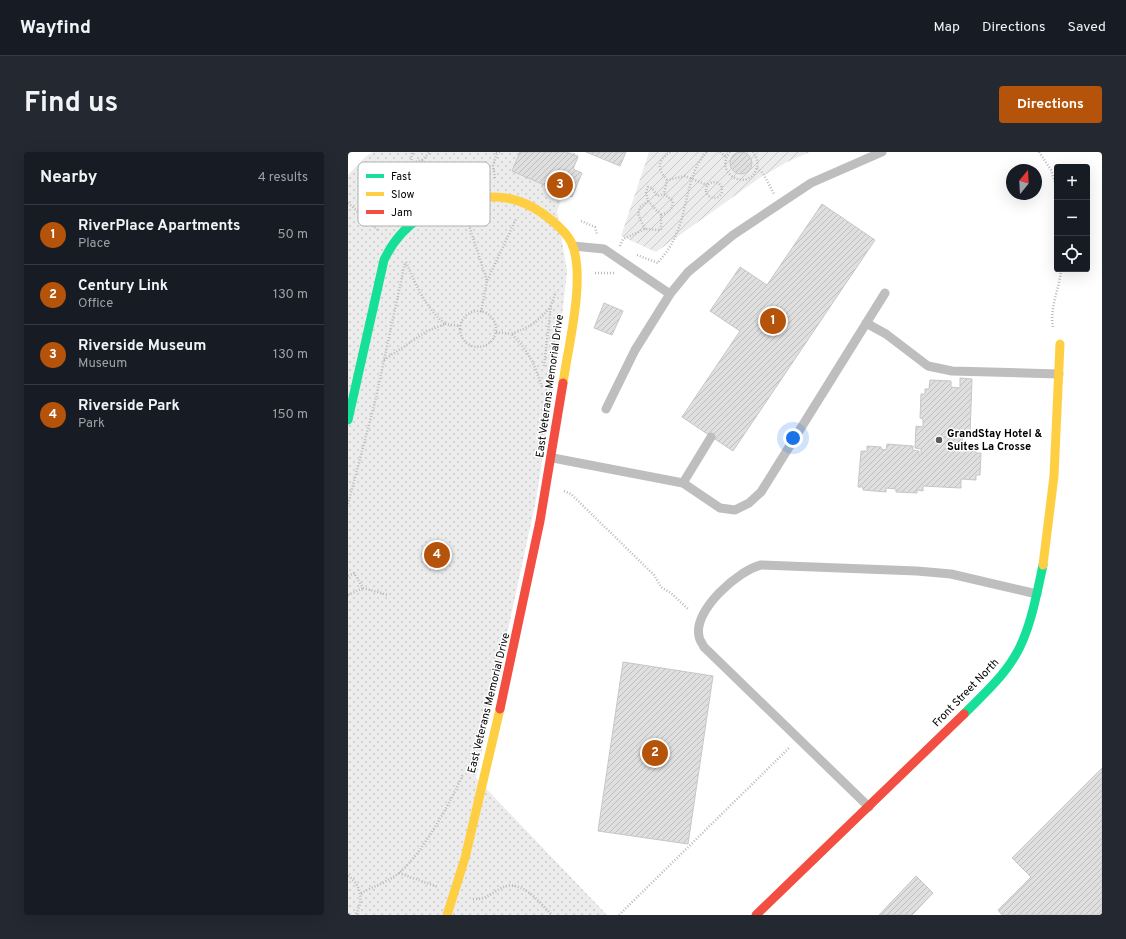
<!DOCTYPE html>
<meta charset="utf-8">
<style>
:root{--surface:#171b24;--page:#242831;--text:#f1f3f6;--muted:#9ea1a6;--line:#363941;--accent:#b45309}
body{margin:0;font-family:Overpass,sans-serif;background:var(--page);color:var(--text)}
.controls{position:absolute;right:12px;top:12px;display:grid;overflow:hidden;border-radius:4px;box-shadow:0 4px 16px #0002}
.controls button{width:36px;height:36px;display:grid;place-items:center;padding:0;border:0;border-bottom:1px solid var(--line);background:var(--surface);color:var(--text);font:20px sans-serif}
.compass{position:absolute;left:658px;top:12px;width:36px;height:36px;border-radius:50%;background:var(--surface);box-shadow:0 4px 16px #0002;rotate:18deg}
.you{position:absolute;left:445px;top:286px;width:14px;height:14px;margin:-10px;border:3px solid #fff;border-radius:50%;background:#1a73e8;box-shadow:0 0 0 6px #1a73e833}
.badge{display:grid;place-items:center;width:26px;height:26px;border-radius:50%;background:var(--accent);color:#fff;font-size:13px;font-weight:700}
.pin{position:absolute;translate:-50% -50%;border:2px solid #fff;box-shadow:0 1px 4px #0006}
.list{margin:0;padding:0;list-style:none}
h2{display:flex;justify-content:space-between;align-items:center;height:52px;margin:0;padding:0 16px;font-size:17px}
h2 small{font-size:13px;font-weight:400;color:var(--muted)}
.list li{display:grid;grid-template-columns:26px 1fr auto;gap:12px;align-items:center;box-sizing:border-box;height:60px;padding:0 16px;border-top:1px solid var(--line)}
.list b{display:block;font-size:15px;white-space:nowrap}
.list p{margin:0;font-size:13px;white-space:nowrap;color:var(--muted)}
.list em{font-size:13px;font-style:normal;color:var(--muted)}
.icon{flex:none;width:22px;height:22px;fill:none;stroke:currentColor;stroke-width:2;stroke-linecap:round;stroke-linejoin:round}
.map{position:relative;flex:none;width:754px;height:763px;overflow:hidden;border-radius:4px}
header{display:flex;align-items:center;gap:24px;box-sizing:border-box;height:56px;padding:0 20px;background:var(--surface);border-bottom:1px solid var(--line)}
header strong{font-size:19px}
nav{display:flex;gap:22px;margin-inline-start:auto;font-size:14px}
.intro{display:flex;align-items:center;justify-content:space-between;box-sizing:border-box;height:96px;padding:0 24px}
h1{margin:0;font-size:28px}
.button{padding:10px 18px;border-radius:4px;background:var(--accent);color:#fff;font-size:14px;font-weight:700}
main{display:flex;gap:24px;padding:0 24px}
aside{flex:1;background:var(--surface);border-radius:4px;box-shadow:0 4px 16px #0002}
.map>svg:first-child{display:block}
</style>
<header>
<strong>Wayfind</strong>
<nav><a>Map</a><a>Directions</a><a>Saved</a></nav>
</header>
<div class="intro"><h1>Find us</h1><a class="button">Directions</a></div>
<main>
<aside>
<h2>Nearby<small>4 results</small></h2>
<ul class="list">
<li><span class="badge">1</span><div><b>RiverPlace Apartments</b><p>Place</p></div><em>50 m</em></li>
<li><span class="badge">2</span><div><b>Century Link</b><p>Office</p></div><em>130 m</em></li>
<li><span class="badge">3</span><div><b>Riverside Museum</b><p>Museum</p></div><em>130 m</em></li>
<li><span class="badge">4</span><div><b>Riverside Park</b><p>Park</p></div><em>150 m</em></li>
</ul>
</aside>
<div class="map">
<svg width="754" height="763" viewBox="0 0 754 763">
<defs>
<pattern id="park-dots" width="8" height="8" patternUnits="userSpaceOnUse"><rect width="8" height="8" fill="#ececec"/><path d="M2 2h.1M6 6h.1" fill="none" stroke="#c9c9c9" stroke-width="1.8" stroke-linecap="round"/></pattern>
<pattern id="garden-furrows" width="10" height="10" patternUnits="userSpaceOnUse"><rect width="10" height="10" fill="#ececec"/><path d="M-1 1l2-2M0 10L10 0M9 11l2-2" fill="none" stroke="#c9c9c9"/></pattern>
<pattern id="building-hatch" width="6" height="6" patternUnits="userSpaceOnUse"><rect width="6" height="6" fill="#dfdfdf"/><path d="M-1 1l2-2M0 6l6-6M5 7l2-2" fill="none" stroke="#bebebe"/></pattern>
</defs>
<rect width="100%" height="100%" fill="#fff"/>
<path fill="url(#park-dots)" d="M25 0H224L231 3 209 59 219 119 208 220 188 348 128 626 259 763H0V23L17 5Z"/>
<path fill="url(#garden-furrows)" d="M301 0H462L439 10 413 25 308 100 273 84Z"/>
<path fill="url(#building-hatch)" stroke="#c7c7c7" d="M382 11a11 11 0 1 1 22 0a11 11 0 1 1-22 0Z
M172 0H218L230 5 225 17 234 21 224 45 164 19Z
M238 0H278L272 14Z
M474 52 527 88 385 299 334 265 392 179 362 159 392 115 419 133Z
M256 151 275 159 264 183 246 176Z
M612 226 624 227 622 283H615L614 294 628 295V301H633L632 323H628V328L613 327V336L575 334V339L569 338V341L548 340V337L538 336V340L515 338V335H510L513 299H519V294L533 295V297L538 298 539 292 565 294V298L571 299V303H573V297L567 296 568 274 575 275V267L572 266 573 242H577V237H581L582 228 603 229V235L612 236Z
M275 510 365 524 340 692 250 679Z
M754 616V763H654L650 758 683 725 664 706Z
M568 724 585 741 564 763H531Z"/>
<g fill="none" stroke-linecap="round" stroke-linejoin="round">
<path stroke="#b9b9b9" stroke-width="2.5" stroke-dasharray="1 2" stroke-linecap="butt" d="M148 0H153
M372 0 378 5
M382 0C365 21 399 40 408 18 411 11 409 6 405 0
M691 0 703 18 709 36
M74 8 82 0
M409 16 415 21 426 42
M147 26 145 14 149 1
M319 28C309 16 309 10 322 0
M358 38a8 8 0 1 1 16 0a8 8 0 1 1-16 0Z
M63 33 82 16 74 8 64 11
M300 49 313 63
M61 50 64 0
M0 51 31 79
M119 67 139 129 168 67
M233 69 247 75 249 83
M297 77 290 62 292 55 300 49 298 40 300 35 304 36 309 44 316 42
M272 94 275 87 297 77 313 78V63C321 60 324 58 325 49L316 42 319 28 337 24 359 33
M289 103 310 111C316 103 323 95 327 85 340 58 338 24 358 0
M247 121H268
M112 177a18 18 0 1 1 36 0a18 18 0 1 1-36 0Z
M133 160 139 129
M97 172 112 174
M705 175C701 156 712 136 713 117
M148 180 163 182
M36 208 79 179 97 172C77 155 68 133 58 110
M196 214 203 153 208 140
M194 235C187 213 180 197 163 182 180 176 192 169 203 154
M216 339 223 342 306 423 313 435 323 441 340 457
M0 352 27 250 57 111
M0 424 6 421 15 436 40 443
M0 443 15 436
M51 721 90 735
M0 724C14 733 16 750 7 763
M13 741C25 735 41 729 51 721 74 702 103 650 115 622
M125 747C135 748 142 743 150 738 171 723 191 750 204 763
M271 763 442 595"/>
<path stroke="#bebebe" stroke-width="9" d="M225 94 256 97 322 142
M518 171 538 182 580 214 604 219 711 222
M258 257 287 198 322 142 340 120 385 83 463 31 534 0
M205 306 335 331 372 356 387 358 401 351 413 340 537 141
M335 331 363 285
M521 655 356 495C355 492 351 488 351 484 345 458 391 418 413 413L569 419 603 422 689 442"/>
<path stroke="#16e098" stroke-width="9" d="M0 268 36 108C55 68 84 56 125 47
M616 562C634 544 654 526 667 504 682 480 689 441 695 413"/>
<path stroke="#ffcf43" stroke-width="9" d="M125 47C151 42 172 46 194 61 205 69 219 80 224 92 238 126 220 195 215 231
M695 413 706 324 712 192
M99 763 117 706 152 557"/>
<path stroke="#f24e42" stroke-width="9" d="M152 557 192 369 215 231
M408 763 616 562"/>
</g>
<circle fill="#595959" stroke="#fff" stroke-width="1.5" cx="591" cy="288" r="4"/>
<g text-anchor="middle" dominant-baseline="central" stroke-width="3" stroke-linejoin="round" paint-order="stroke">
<g font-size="11" fill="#000" stroke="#fff">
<text transform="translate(202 234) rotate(-82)">East Veterans Memorial Drive</text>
<text transform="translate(618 541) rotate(-46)">Front Street North</text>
<text transform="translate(141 551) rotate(-76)">East Veterans Memorial Drive</text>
</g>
<g font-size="11" font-weight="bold" fill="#000" stroke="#fff" text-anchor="start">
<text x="599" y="282">GrandStay Hotel &amp;<tspan x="599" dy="13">Suites La Crosse</tspan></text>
</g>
</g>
<rect x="10" y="10" width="132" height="64" rx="6" fill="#fff" stroke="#b2b2b2" stroke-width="1"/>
<rect x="18" y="22" width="18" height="4" fill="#16e098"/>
<rect x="18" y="40" width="18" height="4" fill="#ffcf43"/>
<rect x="18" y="58" width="18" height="4" fill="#f24e42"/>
<g font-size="11" fill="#000">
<text x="43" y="28">Fast</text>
<text x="43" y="46">Slow</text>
<text x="43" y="64">Jam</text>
</g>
</svg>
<div class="controls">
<button>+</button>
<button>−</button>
<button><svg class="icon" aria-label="locate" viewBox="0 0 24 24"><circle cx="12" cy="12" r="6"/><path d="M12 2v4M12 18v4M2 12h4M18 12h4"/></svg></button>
</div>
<svg class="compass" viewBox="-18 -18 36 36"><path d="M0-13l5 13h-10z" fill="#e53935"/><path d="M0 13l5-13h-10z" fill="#9ea1a6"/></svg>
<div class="you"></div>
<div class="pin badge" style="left:425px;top:169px">1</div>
<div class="pin badge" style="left:307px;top:601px">2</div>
<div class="pin badge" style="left:212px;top:33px">3</div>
<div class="pin badge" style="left:89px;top:403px">4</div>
</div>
</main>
